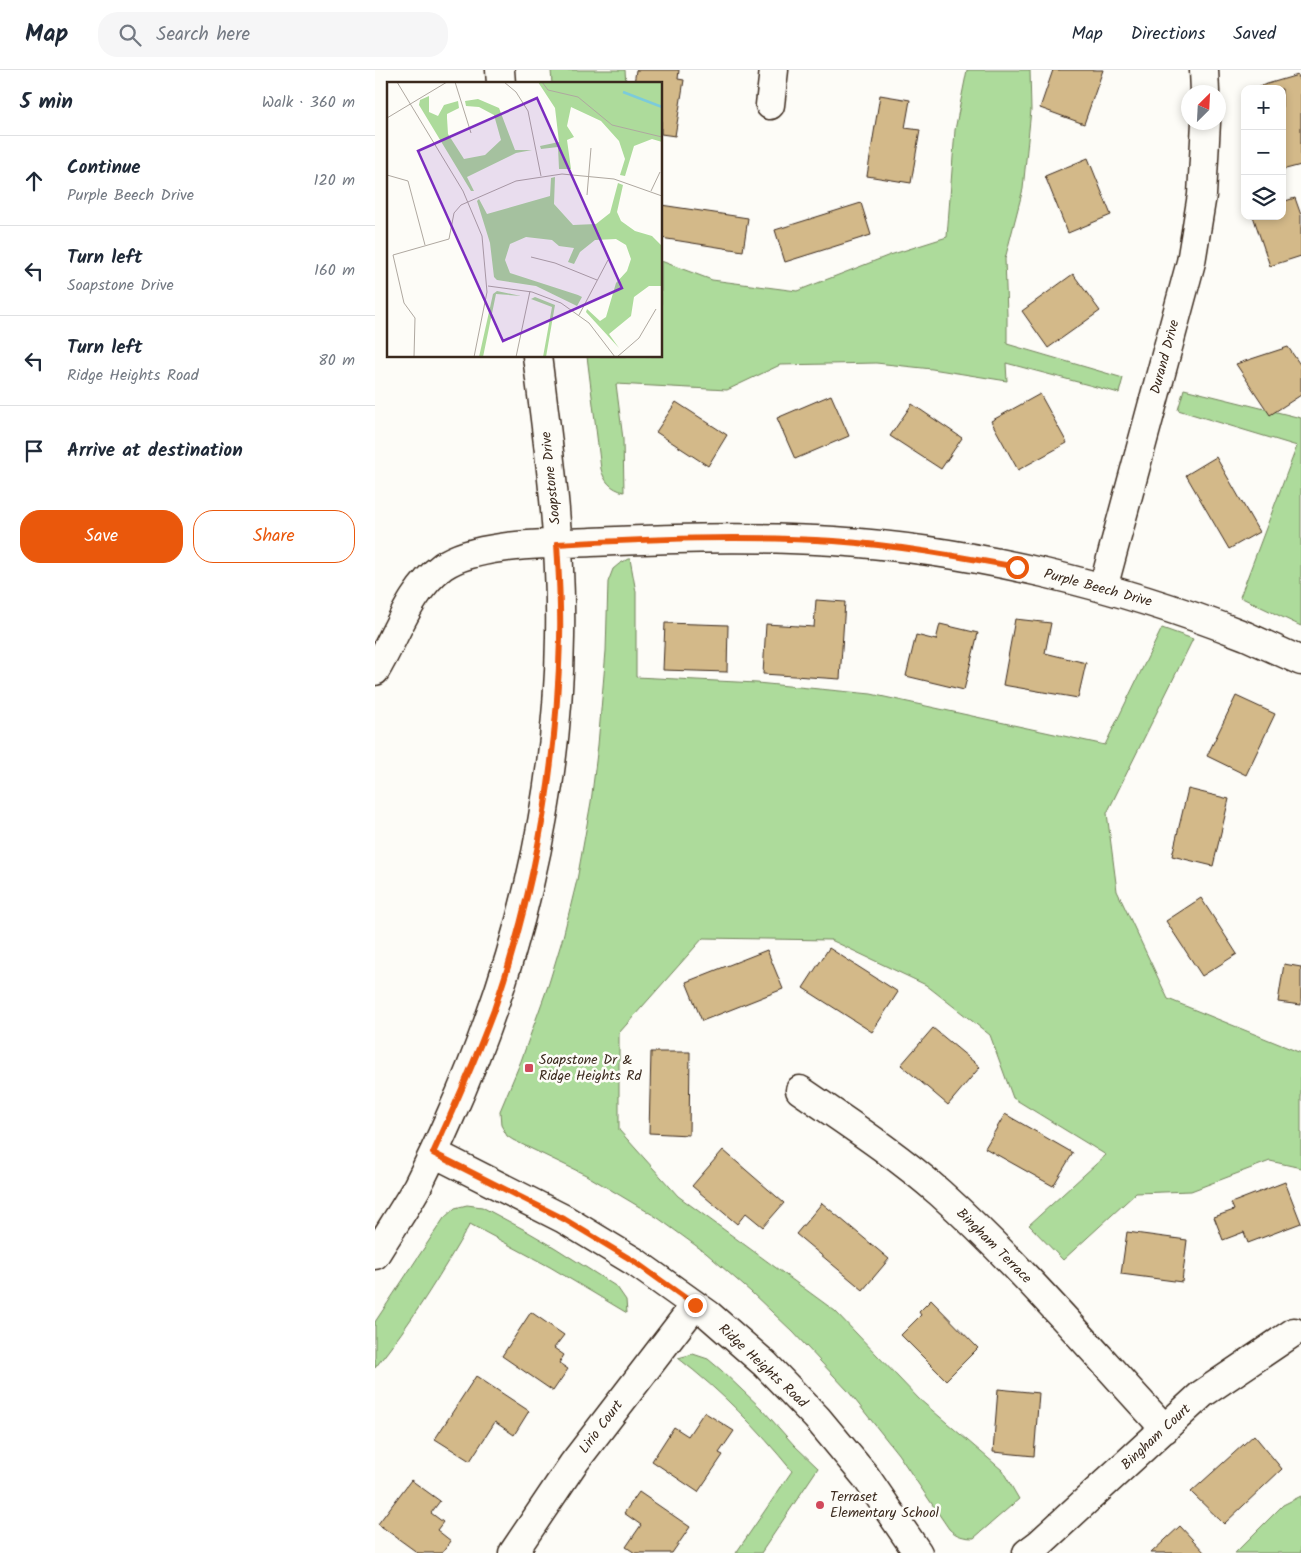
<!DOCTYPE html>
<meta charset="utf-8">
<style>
:root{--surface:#fff;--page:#f6f6f7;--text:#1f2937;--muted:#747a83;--line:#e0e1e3;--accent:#ea580c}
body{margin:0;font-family:Kalam,sans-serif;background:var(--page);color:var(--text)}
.controls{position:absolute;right:15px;top:15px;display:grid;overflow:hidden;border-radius:10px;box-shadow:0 2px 8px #0003}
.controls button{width:45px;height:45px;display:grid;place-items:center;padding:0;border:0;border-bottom:1px solid var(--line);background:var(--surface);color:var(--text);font:25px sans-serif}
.compass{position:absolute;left:806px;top:15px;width:45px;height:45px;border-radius:50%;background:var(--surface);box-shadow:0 2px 8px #0003;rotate:24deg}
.stop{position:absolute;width:15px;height:15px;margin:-11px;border:4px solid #ea580c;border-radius:50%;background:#fff}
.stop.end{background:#ea580c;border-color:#fff;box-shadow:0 1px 5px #0008}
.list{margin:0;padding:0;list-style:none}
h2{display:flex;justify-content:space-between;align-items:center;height:65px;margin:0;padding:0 20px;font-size:21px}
h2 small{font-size:16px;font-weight:400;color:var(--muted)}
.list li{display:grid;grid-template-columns:32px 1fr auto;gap:15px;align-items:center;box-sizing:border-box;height:90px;padding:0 20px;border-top:1px solid var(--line)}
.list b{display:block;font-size:19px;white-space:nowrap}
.list p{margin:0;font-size:16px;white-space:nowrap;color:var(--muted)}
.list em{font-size:16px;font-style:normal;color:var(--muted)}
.actions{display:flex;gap:10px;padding:15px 20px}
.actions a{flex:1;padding:11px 0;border:1px solid var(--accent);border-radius:20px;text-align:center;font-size:18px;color:var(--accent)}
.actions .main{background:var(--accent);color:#fff}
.icon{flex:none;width:28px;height:28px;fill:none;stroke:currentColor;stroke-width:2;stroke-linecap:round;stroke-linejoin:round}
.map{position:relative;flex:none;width:926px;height:1483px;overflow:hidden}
header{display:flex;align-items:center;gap:30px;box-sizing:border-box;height:70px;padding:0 25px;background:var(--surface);border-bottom:1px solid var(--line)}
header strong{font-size:24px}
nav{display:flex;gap:28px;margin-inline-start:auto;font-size:18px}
.search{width:350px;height:45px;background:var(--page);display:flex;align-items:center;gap:12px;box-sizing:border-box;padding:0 18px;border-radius:20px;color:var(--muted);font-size:19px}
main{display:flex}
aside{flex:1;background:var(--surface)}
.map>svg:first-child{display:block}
</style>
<header>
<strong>Map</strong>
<div class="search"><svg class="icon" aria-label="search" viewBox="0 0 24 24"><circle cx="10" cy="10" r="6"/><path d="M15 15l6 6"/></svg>Search here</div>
<nav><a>Map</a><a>Directions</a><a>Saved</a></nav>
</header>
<main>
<aside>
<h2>5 min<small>Walk · 360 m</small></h2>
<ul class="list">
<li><svg class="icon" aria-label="ahead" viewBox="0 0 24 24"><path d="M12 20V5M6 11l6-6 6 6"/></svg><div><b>Continue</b><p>Purple Beech Drive</p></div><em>120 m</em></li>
<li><svg class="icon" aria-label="left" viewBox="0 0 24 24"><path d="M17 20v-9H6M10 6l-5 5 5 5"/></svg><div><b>Turn left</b><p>Soapstone Drive</p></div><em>160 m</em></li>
<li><svg class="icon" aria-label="left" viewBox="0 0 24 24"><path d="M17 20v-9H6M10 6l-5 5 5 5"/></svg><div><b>Turn left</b><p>Ridge Heights Road</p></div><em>80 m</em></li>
<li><svg class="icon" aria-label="arrive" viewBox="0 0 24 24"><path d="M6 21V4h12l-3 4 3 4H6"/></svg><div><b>Arrive at destination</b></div></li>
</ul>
<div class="actions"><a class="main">Save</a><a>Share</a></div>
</aside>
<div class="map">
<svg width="926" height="1483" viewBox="0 0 926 1483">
<rect width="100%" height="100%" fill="#fdfcf7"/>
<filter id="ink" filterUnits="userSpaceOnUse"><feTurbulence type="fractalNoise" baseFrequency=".02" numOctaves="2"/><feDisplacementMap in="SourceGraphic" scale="10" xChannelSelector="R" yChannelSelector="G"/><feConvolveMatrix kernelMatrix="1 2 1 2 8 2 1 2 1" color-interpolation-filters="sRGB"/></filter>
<g filter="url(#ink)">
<path fill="#addb9b" stroke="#74825c" d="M176 0H250L251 14H177Z
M592 0H655L656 40 648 119 630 189 632 245V274L748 308 744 323 631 293 632 311 557 299 501 293 405 295 352 320 241 314 248 369 249 422C236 419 229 411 226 399L212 286H286V191L337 210 422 221 515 185 572 167 580 60Z
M809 319 926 348V556L865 527 922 376 803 340Z
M253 489H255L261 522V607L382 613 496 624 730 675 787 558 818 569 732 743 742 821 793 929 926 983V1098L895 1091 816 1121 761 1123 688 1190 654 1155 731 1085 638 1028 615 965 551 915 456 870 328 868 244 963V1060L303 1126 460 1241 544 1329 627 1400 644 1429 599 1468C589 1468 581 1466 574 1459L523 1384 473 1321 418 1262 376 1222 331 1183 283 1148 211 1105 138 1070 132 1066 126 1055 125 1041 146 991 174 913 188 867 202 810 216 732 223 675 231 581 233 512 238 499 244 494Z
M92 1135 107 1137 148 1159 179 1177 242 1217 251 1230 252 1243 175 1197 95 1154C66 1204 36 1253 0 1298V1252L69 1148 80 1138Z
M318 1284 333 1289 346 1300 388 1340 419 1375 443 1398 386 1483H361L417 1401C383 1359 346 1321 303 1288Z
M926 1426V1483H860L908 1435Z"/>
<path fill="#d3b989" stroke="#3b2a1e" d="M261 0H304L303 9 309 10 300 66 286 64V14H259Z
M678 0H728L709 54 665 38Z
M923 5 926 15V95L907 100V19H882V17Z
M505 25 535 30 530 58 545 60 536 113 492 106Z
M713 88 736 145 693 163 670 106Z
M920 128 926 145V186L895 196 878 146H907V132Z
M486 133 496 165 410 192 400 160Z
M286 135 373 148 368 181 286 168Z
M698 204 725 241 673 278 647 241Z
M913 277 926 296V325L895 345 861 294Z
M665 324 692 373 643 400 616 351Z
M456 325 474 366 420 389 402 348Z
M301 332 352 365 333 396 281 362Z
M537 334 587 368 566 399 515 366Z
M841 387 884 462 854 479 811 405Z
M441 530 470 532 465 609 388 604 391 554 439 557Z
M640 549 676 553 670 583 711 593 703 628 628 615Z
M290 553 353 555 352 602 288 600Z
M565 554 603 563 589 620 531 606 541 565 561 570Z
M861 626 900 644 871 705 832 686Z
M813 719 854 729 838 796 797 786Z
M826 828 862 884 827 906 791 851Z
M454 878 523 922 497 962 428 918Z
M392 880 408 919 327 951 311 912Z
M909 894 926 897V935L903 932Z
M558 958 605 997 573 1035 526 995Z
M276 982H315L314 1065 274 1063Z
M630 1044 698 1083 678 1116 610 1078Z
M348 1080 409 1133 388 1157 371 1143 362 1154 317 1116Z
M910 1112 926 1153 873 1173 869 1162 848 1170 839 1147 859 1140 856 1133Z
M447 1133 514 1189 488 1220 421 1164Z
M752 1162 812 1170 807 1212 746 1204Z
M556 1230 603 1278 571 1310 526 1265 546 1245 544 1242Z
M156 1242 189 1265 179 1278 189 1285 184 1293 193 1299 178 1321 127 1286Z
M101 1306 154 1341 139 1365 120 1352 95 1391 60 1369Z
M623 1319 664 1323 659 1386 618 1382Z
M329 1342 359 1361 344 1383 348 1385 323 1422 277 1391 299 1357 313 1366Z
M879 1365 907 1399 849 1454 816 1422Z
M36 1410 65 1431 56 1443 68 1452 62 1460 76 1471 67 1483H43L3 1454Z
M264 1422 315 1457 297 1483H260L251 1477 266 1455 249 1443Z
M805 1456 830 1483H776Z"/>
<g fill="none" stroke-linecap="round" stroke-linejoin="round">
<g stroke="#3b2a1e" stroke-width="31">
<path id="minor" d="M125 0 126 14
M829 0 830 22
M395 35 399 0
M728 518 816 192 827 125 831 52
M0 601C21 567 34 521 68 496 101 473 176 474 216 472 297 468 378 466 459 471 598 480 741 515 871 566 889 574 908 583 926 591
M425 1020C473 1053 522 1085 565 1123 646 1196 716 1279 790 1359
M59 1083 189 1149 260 1192 334 1245 390 1294 442 1348 491 1407 543 1483
M0 1185C14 1162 29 1140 42 1117 53 1095 64 1072 74 1049 142 898 183 733 185 567 187 473 174 379 162 286
M138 1483 198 1394 320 1235
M652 1483 664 1474 827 1324 919 1262"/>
</g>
<use href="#minor" stroke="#fdfcf7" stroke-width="28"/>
</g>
</g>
<g fill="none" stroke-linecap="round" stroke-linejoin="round" filter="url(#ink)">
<path stroke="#ea580c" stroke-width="6" d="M320 1235 260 1192 189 1149 58 1083C80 1036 101 988 119 940 160 821 182 694 185 568 186 537 184 505 182 474 274 469 366 465 459 471 520 475 581 486 642 497"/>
</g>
<g fill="#d1495b" stroke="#fdfcf7" stroke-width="2">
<rect x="149" y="993" width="10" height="10" rx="2.5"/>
<circle cx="445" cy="1435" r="5"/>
</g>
<g text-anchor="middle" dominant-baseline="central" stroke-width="5" stroke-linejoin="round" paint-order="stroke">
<g font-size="14" fill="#3b2a1e" stroke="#fdfcf7">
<text transform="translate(790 287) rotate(-75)">Durand Drive</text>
<text transform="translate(176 408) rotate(-96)">Soapstone Drive</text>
<text transform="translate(723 518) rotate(15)">Purple Beech Drive</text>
<text transform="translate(619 1176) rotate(45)">Bingham Terrace</text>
<text transform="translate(388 1296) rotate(43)">Ridge Heights Road</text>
<text transform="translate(226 1357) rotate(-53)">Lirio Court</text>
<text transform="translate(781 1367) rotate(-43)">Bingham Court</text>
</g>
<g font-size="14" fill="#3b2a1e" stroke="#fdfcf7" text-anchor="start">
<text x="164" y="990">Soapstone Dr &amp;<tspan x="164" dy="16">Ridge Heights Rd</tspan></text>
<text x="455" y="1427">Terraset<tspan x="455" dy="16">Elementary School</tspan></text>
</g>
</g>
<g transform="translate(12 12)">
<rect width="275" height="275" fill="#fdfcf7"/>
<path d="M151 0H275V60L265 57 247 64 238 94 233 93 238 77 232 59 214 39 184 25 180 44 187 55 180 58 184 87H172L171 65 154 67 153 64 172 60 168 26ZM42 14V30L51 34 57 23 71 19 72 26 60 32V36L61 52 77 77 98 73 114 58 107 33 92 25 79 24 78 19 91 17 112 26 128 68H145L129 71 80 95 87 109H84L32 23 33 18ZM168 95 167 122 186 143 209 142 223 131 231 101 236 103 230 130 234 139 248 149 265 154 275 164V204H262L247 215 244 234 222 252 232 266 199 230 200 227 213 239 219 235 229 201 240 189 244 177 239 163 229 157 208 158 193 170 187 182 181 180 187 166 172 164 165 158 139 155 123 162 118 178 123 191 191 213 195 215 190 224 149 204 110 198 107 195 103 161 90 119 92 117 100 132 163 114 164 96ZM110 209 134 214 109 212 96 275H92L106 212ZM148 215 168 223 159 275H156L165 225 144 217Z" fill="#addb9b"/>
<path fill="none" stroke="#7ccbda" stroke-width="2.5" d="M236 10 275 25"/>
<path fill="none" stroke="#afa8a0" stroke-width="1" d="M10 0 76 109 95 154 100 210 87 275M68 0 84 51M117 0 129 10 141 29 154 94M155 0 161 8 191 15 225 43 275 55M0 36 60 0M0 93 21 99 38 163M264 109 273 90M200 113 204 66M144 175 168 181 210 198M101 204 145 210 174 221 202 241 228 275M192 233 221 178M27 275 28 236 17 221 6 173 62 157 67 131 74 123 129 99 175 92 227 97 275 114M129 275 143 209M230 275 252 256 269 227"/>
<path fill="#7b2cbf" fill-opacity="0.15" stroke="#7b2cbf" stroke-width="2.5" d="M150 16 235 206 116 259 31 69Z"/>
<rect width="275" height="275" fill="none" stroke="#3b2a1e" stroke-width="2.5"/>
</g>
</svg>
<div class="controls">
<button>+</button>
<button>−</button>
<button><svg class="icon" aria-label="layers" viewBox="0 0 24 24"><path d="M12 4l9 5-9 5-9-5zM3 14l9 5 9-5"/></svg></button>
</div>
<svg class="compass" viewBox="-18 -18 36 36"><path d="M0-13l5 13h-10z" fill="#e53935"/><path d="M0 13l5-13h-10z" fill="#747a83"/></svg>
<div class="stop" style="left:642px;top:497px"></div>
<div class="stop end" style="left:320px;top:1235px"></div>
</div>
</main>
